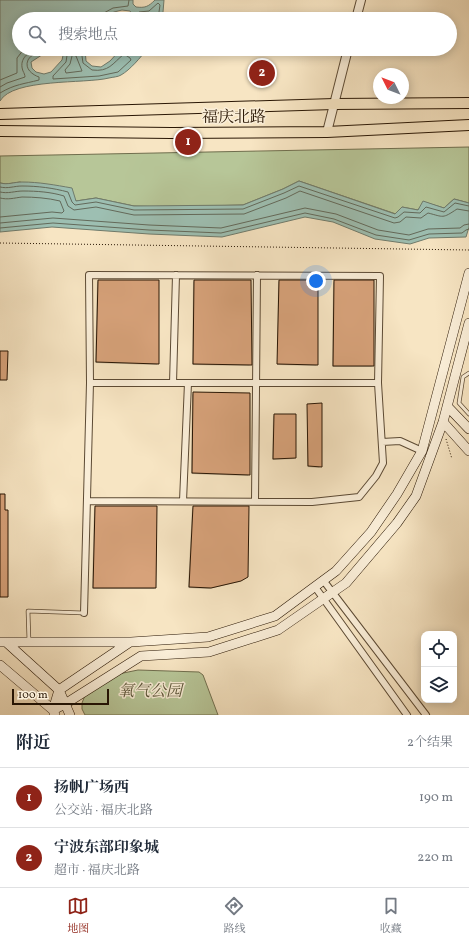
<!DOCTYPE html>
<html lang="zh">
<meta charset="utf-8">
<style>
:root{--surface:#fff;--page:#f6f6f7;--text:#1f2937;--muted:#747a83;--line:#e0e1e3;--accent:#8f2418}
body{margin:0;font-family:Vollkorn,"Noto Serif SC",serif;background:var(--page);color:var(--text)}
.controls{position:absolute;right:12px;bottom:12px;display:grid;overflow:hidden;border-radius:8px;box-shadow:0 2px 10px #0003}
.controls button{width:36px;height:36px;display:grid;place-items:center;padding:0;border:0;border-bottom:1px solid var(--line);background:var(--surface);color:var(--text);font:20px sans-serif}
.compass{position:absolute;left:373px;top:68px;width:36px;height:36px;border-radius:50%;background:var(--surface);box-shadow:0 2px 10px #0003;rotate:312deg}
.scale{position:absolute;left:12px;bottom:10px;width:97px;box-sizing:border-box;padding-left:4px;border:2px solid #291604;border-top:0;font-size:11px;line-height:14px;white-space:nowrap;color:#291604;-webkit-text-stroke:3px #faeed8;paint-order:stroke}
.you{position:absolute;left:316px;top:281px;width:14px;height:14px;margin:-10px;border:3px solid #fff;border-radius:50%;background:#1a73e8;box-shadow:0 0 0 6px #1a73e833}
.badge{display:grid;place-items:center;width:26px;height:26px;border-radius:50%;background:var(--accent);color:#fff;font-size:13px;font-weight:700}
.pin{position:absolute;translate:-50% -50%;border:2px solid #fff;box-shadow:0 1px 4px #0006}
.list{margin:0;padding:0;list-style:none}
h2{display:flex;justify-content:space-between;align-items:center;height:52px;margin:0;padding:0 16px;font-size:17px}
h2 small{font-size:13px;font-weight:400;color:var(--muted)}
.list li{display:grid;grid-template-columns:26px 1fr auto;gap:12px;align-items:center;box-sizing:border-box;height:60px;padding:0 16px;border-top:1px solid var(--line)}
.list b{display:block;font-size:15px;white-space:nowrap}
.list p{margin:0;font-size:13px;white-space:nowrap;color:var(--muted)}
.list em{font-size:13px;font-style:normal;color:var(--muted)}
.icon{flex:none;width:22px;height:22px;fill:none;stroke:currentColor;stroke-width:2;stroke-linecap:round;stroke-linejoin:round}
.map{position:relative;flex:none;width:469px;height:715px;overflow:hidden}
.search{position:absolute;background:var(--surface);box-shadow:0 2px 10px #0003;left:12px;right:12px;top:12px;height:44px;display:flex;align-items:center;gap:10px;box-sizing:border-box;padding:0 14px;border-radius:22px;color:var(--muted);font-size:15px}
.sheet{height:172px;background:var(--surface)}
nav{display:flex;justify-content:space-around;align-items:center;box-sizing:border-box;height:56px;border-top:1px solid var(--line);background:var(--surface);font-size:11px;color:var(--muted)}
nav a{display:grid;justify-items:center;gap:2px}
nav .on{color:var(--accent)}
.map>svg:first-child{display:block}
</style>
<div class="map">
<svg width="469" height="715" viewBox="0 0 469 715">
<rect width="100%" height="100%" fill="#f7e5c3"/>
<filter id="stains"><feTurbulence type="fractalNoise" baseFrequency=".005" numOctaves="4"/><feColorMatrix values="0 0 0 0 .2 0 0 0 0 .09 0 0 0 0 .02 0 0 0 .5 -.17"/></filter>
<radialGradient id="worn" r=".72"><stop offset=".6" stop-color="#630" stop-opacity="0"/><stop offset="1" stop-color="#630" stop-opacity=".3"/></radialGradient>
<path fill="#b7c698" stroke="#706e4e" d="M469 147V203L454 199 444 208 424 202 418 210 402 207 396 214 299 181 283 189 243 205 170 207 134 206 96 198 76 201 20 182 7 184 0 183V156Z
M138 670 199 672 203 675 218 715H85L82 709V703L89 685 99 678Z"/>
<path fill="#9dbfb2" stroke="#6f7b6c" d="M0 0H133V4L136 7C145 8 148 7 155 0H164L163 12 161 19H136L130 11 122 10 114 12 102 19H19V49H51L31 62 32 68 36 72 44 74 51 72 62 60 64 51 63 49H85L86 61 92 66 101 67 110 61 121 49H130V54L136 55 141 49H147C141 57 130 70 121 75 118 77 113 77 109 78 85 84 13 78 0 101Z
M299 181 395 214 402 207 418 210 423 201 444 208 454 199 469 203V227L466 237 429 238 410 244 375 239 333 222 305 217 222 237 149 234 52 227 0 232V183C8 185 14 182 22 182 39 182 55 185 72 188L76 201 96 198 134 206 243 205 283 189Z"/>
<path fill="#0003" d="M98 281 158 363 157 365 95 363 97 282Z
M194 281H250L251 365 249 366 192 365 193 282Z
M279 281H317V365L316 366 277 365 278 282Z
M334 281 373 366 371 367H332L333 283Z
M193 393 249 474 248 476 191 474 192 395Z
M308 405 321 466 319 468 307 467V406Z
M274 415H295V458L294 459 272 460 273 416Z
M95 507 155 588 154 589H92L94 508Z
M193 507 247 577 246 578 239 582 209 589 188 588 192 508Z"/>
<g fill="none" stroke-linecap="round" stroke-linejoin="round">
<path stroke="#636a5b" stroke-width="1" d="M100 19 102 14 113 8 128 6 129 0
M140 19 139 12 149 11 158 3 160 5 158 19
M68 49 66 62 53 76V79L99 76 118 72 131 60 130 58 124 54C112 64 109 72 92 70L83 63 81 49
M74 55 76 56 82 71 66 73 65 70 70 64 72 56Z
M0 80 17 73V58L24 49
M0 87 7 83 25 77C25 75 24 73 23 71 19 60 26 54 35 49
M0 93C15 84 24 84 39 80V77C33 75 24 69 28 60 30 55 40 52 44 49
M0 187C8 189 14 186 22 186 38 186 53 188 68 192L72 202 75 205 96 202 134 210 243 209 284 193 299 186 395 218 398 217 404 212 420 213 426 207 444 212 455 203 469 206
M0 192C8 194 15 191 23 191 37 191 51 192 64 196L68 206 74 210 96 207 134 215 244 214 286 198 300 191 394 223 400 222 406 217 421 218 428 213C444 217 442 219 457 209L469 211
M0 198C8 200 14 198 22 197 34 197 48 198 60 201L64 211 62 213 52 212 0 217
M0 223 53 218 149 225 221 228 305 208 336 214 378 230 409 235 428 229 460 228 464 225 469 224
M0 228 53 223 149 230 221 233 305 213 334 219 376 235 409 240 429 234 462 233 466 230 469 229"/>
</g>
<path fill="#d7a27a" stroke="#291604" d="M98 280H159V364L96 362Z
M194 280H251L252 365 193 364Z
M279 280H318V365L277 364Z
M334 280H374V366H333Z
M0 351H8L7 380H0Z
M193 392 250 393V475L192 473Z
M322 403V467L308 466 307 404Z
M274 414H296V458L273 459Z
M0 494H5V510H8V597H0Z
M95 506H157L156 588H93Z
M193 506H249L248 577 241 581 211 588 189 587Z"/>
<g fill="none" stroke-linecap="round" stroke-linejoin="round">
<g stroke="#5c4a34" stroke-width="4.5">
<path id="service" d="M469 373 463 377 459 403 469 414
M29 642 28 611 84 613"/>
</g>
<g stroke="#5c4a34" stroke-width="8">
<path id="minor" d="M90 383H378
M173 383 176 275
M382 442 400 441 422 451
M183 501 188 383
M255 501 257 275
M323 580 426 715
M315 587 407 715
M84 613 90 383 89 275 380 276 378 383 383 463 376 476 359 497 312 502 87 501"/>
</g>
<g stroke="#5c4a34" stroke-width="10">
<path id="tertiary" d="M356 19 361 0
M327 132 348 49"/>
</g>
<g stroke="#291604" stroke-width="10">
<path id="secondary" d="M447 406 469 429
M443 422 469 451
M0 642H131L208 637 275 616 336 571 371 532 397 494 422 451 469 273
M6 642 59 690 70 715
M0 665 53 710 55 715
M53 710 65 704 141 656 209 652 278 630 346 583 397 523 416 496 443 422 469 323
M53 710 59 690 130 642"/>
</g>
<g stroke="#291604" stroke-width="12">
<path id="primary" d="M0 114 334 104 469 103
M0 131 171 133 327 132 469 125"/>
</g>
<path stroke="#291604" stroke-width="1" stroke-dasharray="1 2" stroke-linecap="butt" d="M0 243 469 250
M446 439 452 459"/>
<use href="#service" stroke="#faeed8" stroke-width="3"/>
<use href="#minor" stroke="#faeed8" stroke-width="6"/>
<use href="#tertiary" stroke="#faeed8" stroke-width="8"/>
<use href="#secondary" stroke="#faeed8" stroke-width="9"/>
<use href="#primary" stroke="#f7e5c3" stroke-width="10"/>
</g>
<g text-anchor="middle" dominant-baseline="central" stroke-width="3" stroke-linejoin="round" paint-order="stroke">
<g font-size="16" fill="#291604" stroke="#faeed8">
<text x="234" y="118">福庆北路</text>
</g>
<g font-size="16" font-style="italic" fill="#5b5438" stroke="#faeed8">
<text x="150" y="692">氧气公园</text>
</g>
</g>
<rect width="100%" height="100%" filter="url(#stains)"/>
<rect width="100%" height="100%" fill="url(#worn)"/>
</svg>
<div class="controls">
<button><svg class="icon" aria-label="locate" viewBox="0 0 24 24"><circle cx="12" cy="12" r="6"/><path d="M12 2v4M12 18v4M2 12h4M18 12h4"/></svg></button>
<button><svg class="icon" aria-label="layers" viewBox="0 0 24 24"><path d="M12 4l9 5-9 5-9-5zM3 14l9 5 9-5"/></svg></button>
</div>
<svg class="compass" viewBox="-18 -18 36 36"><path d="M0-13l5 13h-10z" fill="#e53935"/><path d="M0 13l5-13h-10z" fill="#747a83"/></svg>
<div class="scale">100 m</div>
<div class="you"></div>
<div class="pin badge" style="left:188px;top:142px">1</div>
<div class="pin badge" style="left:262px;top:73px">2</div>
<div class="search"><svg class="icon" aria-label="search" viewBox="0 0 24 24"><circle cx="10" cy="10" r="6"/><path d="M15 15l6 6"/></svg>搜索地点</div>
</div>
<section class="sheet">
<h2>附近<small>2个结果</small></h2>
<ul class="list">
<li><span class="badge">1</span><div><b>扬帆广场西</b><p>公交站 · 福庆北路</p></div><em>190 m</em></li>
<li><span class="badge">2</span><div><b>宁波东部印象城</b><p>超市 · 福庆北路</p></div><em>220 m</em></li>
</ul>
</section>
<nav>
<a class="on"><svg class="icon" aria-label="map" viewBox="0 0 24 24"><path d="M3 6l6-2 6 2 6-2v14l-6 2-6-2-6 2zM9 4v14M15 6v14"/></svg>地图</a>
<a><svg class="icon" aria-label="directions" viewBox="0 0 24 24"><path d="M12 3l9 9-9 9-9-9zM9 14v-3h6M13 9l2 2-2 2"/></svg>路线</a>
<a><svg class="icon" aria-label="saved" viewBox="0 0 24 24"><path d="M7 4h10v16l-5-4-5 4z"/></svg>收藏</a>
</nav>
